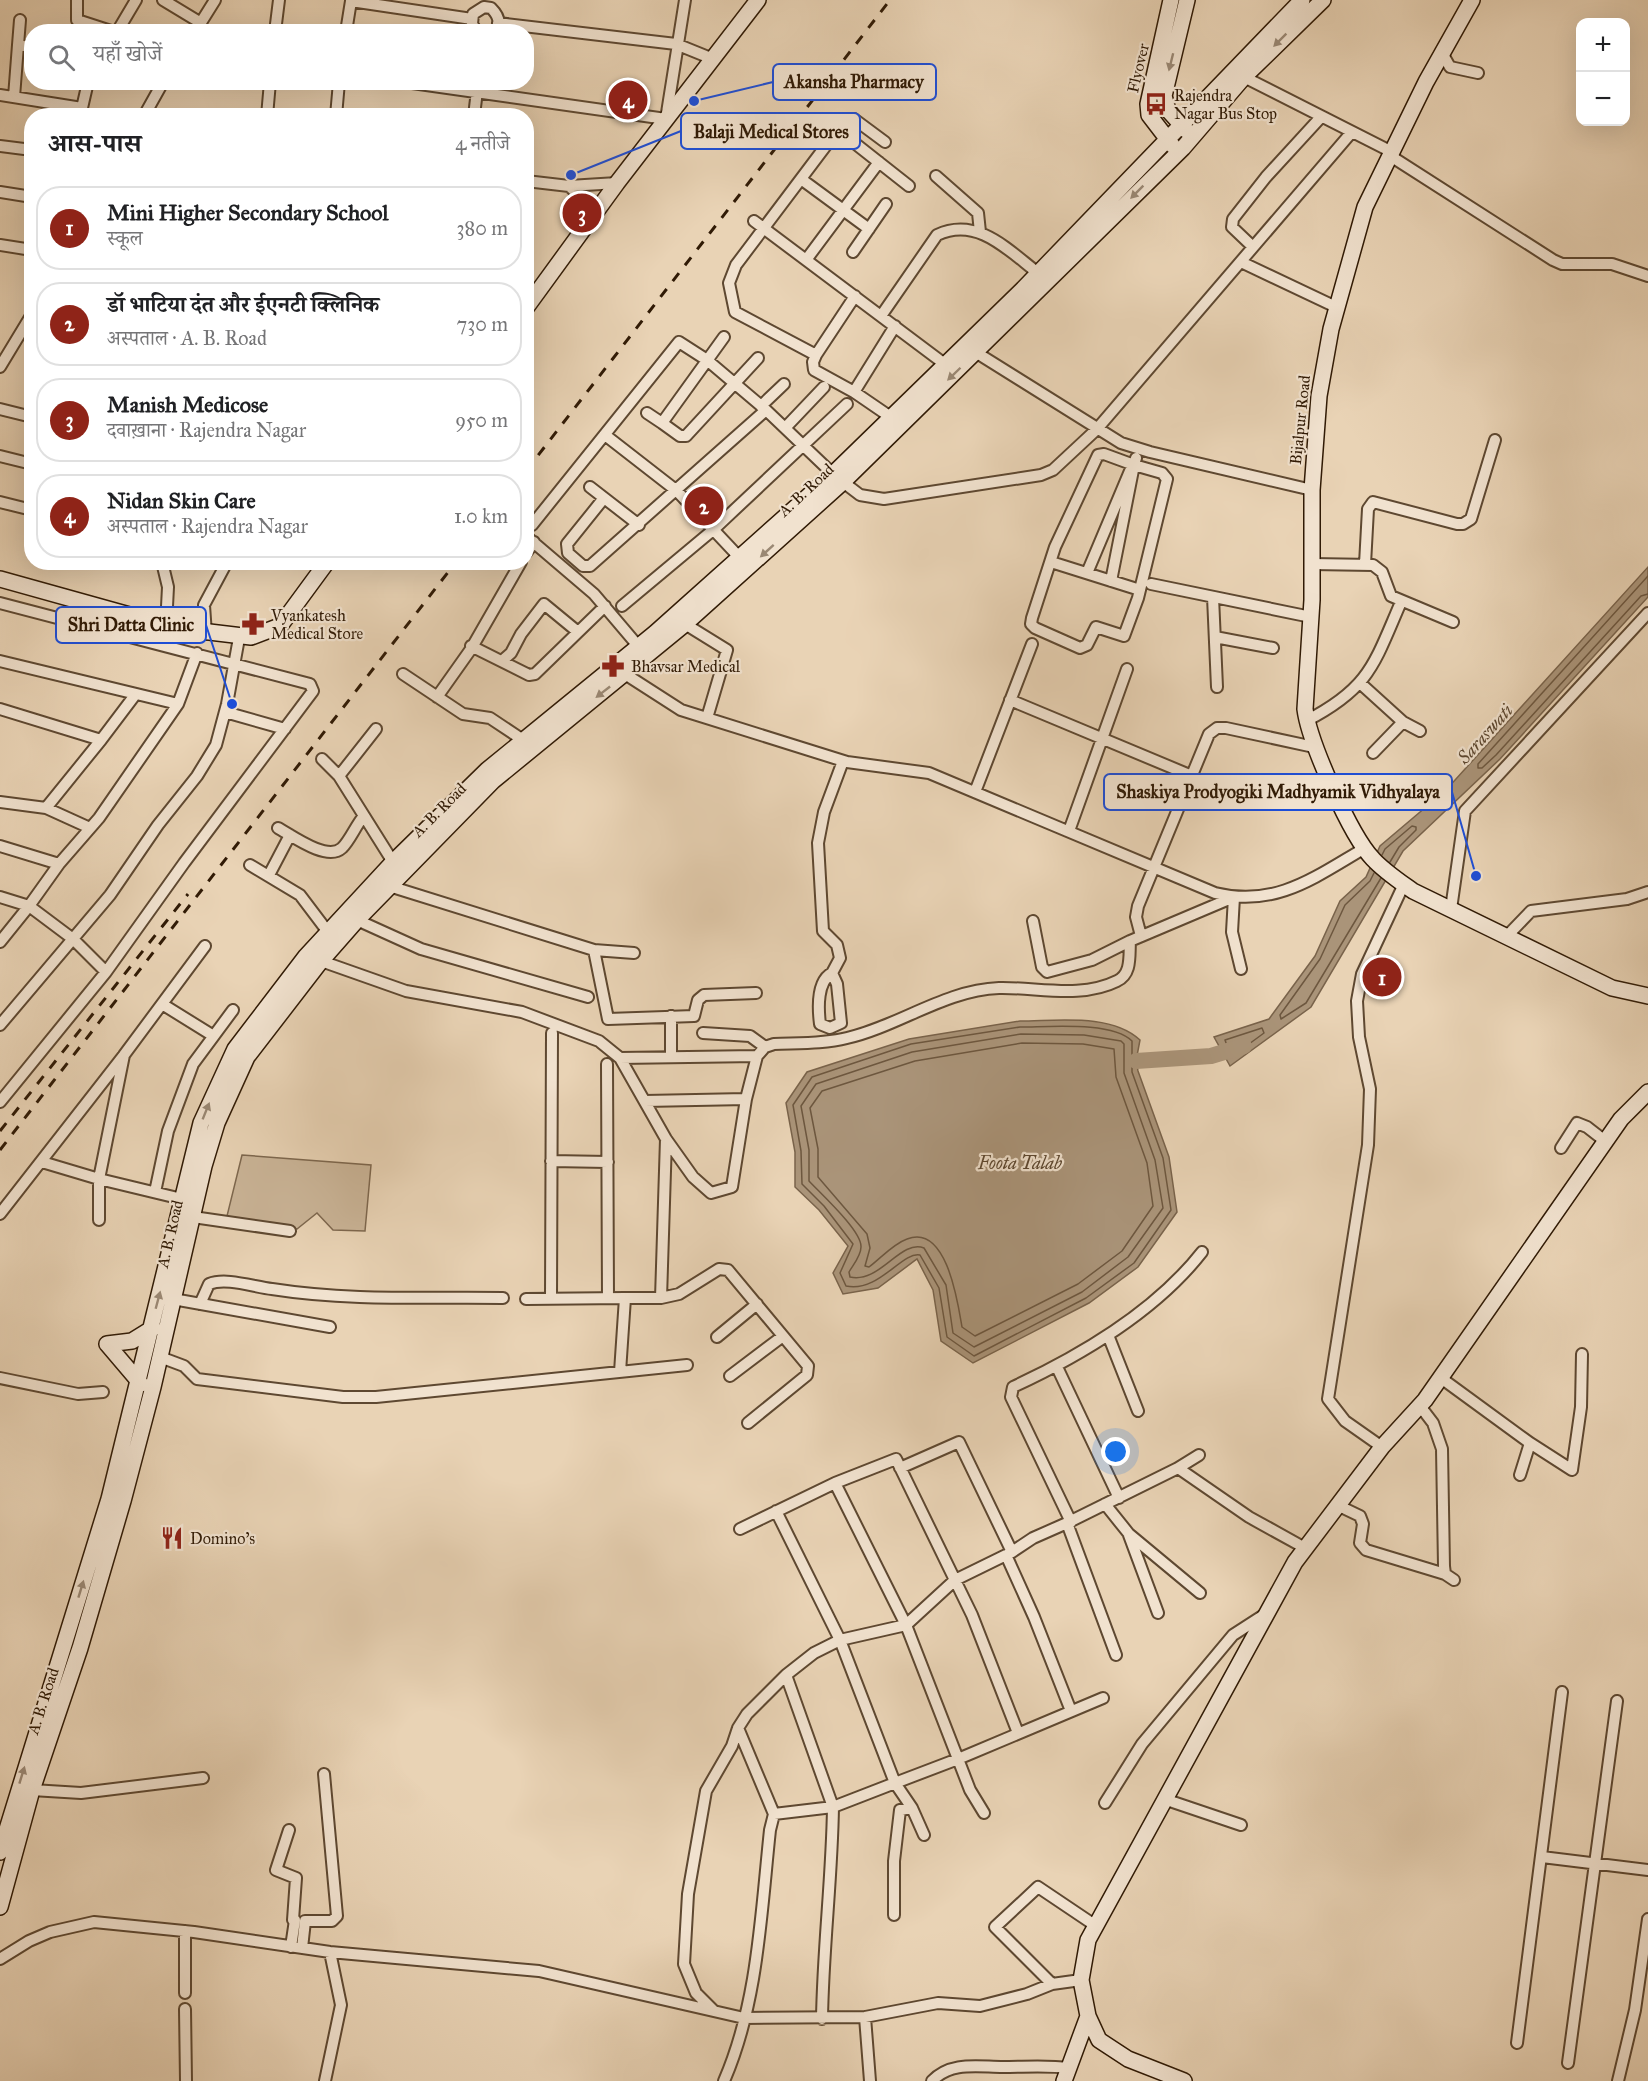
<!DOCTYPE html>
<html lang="hi">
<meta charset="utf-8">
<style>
:root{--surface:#fff;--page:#f2f2f2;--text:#202124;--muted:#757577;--line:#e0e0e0;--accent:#8f2418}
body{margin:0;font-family:"IM FELL Great Primer","Noto Serif Devanagari",serif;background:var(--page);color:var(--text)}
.controls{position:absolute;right:18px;top:18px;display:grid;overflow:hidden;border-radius:12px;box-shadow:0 6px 24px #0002}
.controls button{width:54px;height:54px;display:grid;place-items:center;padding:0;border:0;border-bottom:2px solid var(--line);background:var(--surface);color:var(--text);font:30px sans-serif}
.you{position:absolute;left:1116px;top:1452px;width:21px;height:21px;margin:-15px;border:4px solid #fff;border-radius:50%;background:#1a73e8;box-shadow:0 0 0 9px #1a73e833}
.badge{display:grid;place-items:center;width:39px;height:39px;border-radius:50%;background:var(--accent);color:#fff;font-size:20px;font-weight:700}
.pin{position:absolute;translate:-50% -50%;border:3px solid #fff;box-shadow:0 2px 6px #0006}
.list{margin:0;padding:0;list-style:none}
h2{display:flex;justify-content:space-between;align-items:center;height:78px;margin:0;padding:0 24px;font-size:26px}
h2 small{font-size:20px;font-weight:400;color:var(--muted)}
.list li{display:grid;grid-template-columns:39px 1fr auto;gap:18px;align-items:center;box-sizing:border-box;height:84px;margin:0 12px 12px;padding:0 12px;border:2px solid var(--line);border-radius:24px}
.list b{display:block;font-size:22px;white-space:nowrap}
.list p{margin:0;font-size:20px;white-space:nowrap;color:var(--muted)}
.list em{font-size:20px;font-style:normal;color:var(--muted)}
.icon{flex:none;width:33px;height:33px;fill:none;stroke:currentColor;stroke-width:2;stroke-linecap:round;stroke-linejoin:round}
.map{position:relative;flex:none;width:1648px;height:2081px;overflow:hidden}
.search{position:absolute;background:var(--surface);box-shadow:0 6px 24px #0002;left:24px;top:24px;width:510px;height:66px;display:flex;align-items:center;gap:15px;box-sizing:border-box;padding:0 21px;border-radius:24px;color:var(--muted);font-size:22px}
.panel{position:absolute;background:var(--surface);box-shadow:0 6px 24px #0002;left:24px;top:108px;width:510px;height:462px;border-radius:24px}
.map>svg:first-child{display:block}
</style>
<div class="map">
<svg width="1648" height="2081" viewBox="0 0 1648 2081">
<rect width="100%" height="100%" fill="#e9d3b5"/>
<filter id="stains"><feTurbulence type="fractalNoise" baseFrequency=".00333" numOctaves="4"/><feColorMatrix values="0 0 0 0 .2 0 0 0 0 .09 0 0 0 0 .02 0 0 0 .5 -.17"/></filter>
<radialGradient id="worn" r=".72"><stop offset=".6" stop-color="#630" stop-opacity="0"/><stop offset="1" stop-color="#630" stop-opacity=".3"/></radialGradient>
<path fill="#cab497" stroke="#7d674e" stroke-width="1.5" d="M242 1155 371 1165 365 1231 333 1230 317 1213 297 1229 226 1220Z"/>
<path fill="#aa9479" stroke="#79634b" stroke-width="1.5" d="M1648 567V597L1500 759 1403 851 1311 1007 1230 1066 1214 1037 1269 1019 1315 956 1340 901 1366 877 1380 846 1446 790Z
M1020 1021C1057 1021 1111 1013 1140 1040L1136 1061 1138 1071 1169 1157 1177 1212 1138 1267 1089 1303 973 1363 941 1341 933 1290 917 1259 878 1288 843 1294 833 1273 848 1246 819 1210 795 1187V1152L786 1103 807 1072 909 1039Z"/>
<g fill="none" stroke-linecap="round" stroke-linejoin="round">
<path stroke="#6d573f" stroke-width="1.5" d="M1648 576 1478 764V768H1482L1496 755 1641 596 1648 594
M1382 855 1385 849 1412 826 1416 827V830L1399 847 1390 862
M1374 873 1370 881 1345 905 1320 959 1280 1015 1281 1019 1306 1003 1381 878
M1020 1027C1049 1027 1112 1021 1132 1041V1072L1163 1158 1171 1210 1134 1263 1086 1298 974 1356 947 1337 939 1288 920 1255C902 1251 879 1293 846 1286L840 1273 853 1244 824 1206 802 1184 801 1151 793 1105 812 1077 911 1044Z
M1262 1028 1264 1033 1234 1055 1230 1054 1225 1040Z
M1021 1034 1084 1035 1121 1041 1124 1044V1073L1155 1160 1163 1208 1128 1257 1082 1292 974 1347 953 1333 946 1285 924 1248C900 1239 880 1284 850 1277L849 1272C853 1265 861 1256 861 1247 862 1231 820 1193 809 1181V1150L801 1106 816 1084 912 1052Z
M1022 1043 1083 1044 1114 1049 1116 1077 1147 1163 1153 1206 1122 1251 1078 1284 975 1336 962 1327C958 1304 947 1223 907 1239 893 1244 881 1258 869 1267L865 1266 870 1248 867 1234 818 1177V1149L810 1108 822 1091 915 1061Z"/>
<path stroke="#aa9479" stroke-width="16" d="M1136 1061 1211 1056 1244 1046"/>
<g stroke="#5e4831" stroke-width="14">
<path id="street" d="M77 0V20L114 32
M163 0 201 23
M498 23 676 44 713 59
M117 32 136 0
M195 32 215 0
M275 32 279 0
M346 32 351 1 472 19
M477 32 472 24 473 14 484 7 491 8C498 15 502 23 494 32
M18 45 20 20
M1442 53 1450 67 1478 73
M1244 77 1392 152
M405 82 666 119 685 0
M0 95 82 108 80 116
M14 97 18 45 32 47
M82 108 88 82
M144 116 163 82
M267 116 270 82
M336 116 339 82
M474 116 478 82
M838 130 909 186
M885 142 854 119H846L736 265 729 283 735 312 816 355 813 362 814 370 854 392 892 418
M0 146 32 150
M1389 155 1553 260 1562 264H1612L1648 276
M936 176 978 213 980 232
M801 179 869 229
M526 181 569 186 596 212
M569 186 617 183
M0 192 32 197
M754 221 946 365
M0 245 32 250
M1253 247 1232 227 1233 219 1266 177 1321 117
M853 252 886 204
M806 260 879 162
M1241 262 1336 307
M881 316 937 235C977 216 1008 250 1038 273
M724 337 662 423 680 436H686L758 358
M977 353 1121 443 1150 452 1312 490
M816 355 855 296
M0 367 32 314
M854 392 895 326
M761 406 784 384
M0 409 32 417
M647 413 662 423
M785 428 824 387
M605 435 677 491 740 558
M0 456 32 464
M1134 465 1104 454 1098 455 1055 547 1032 618 1031 624 1035 628 1080 648 1087 645 1096 627 1124 636 1138 598 1167 479 1162 473 1134 465 1136 458
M843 482 860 495 884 499 1041 475 1053 470 1097 429 1351 133
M590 487 639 525
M604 498 567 544 568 553 583 566H590L766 410
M0 502 32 510
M532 525 679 342 707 360 766 410 833 474
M526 536 594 594 639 647
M526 553 534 542
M162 562 168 587 166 626
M1051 562 1140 590
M1312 564 1373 565 1382 572 1391 596 1453 622
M1365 564 1368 509 1373 502 1457 524H1463L1471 519 1495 440
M1087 573 1130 471
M1111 581 1134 465
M1151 584 1311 617
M1213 597 1217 687
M0 603 310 684 313 691 184 863 106 972 73 939 29 906 0 942
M622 606 713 530 847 404
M685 624 727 650 707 718
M206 634 204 605 227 562
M1215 637 1273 648
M471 646 529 675 535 674 605 606
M503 660 511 653 521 634 544 604 578 632
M0 661 178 704 99 818 59 864 29 906 0 897
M403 674 463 714 490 718 523 740
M625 674 681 710 847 762 929 773 1215 893C1276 908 1315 877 1365 848
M1360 683 1403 722 1420 731
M437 697 471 649 521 562
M1010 700 1192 776
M178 704 197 653
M0 709 101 740 46 808 0 802
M225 712 285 729
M1306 721C1370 688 1374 664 1401 602
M101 740 135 695
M1373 753 1403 722
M322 759 339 776 393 862
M339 776 376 729
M975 792 1032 644
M46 808 90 828
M278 828C291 835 327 862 342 848 350 840 355 827 363 817
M1069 831 1127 669
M0 846 59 864
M250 865 300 895 328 932
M269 875 290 835
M389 886 594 950 608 1019 694 1016 698 1000 704 995 756 993
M1451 909 1465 811 1648 613
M357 920 421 949 588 997
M1033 921 1042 967 1047 972 1092 960 1130 941
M1141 936 1136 917 1138 906 1209 734 1217 728H1226L1314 747
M1506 937 1531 911 1627 899 1648 892
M594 950 634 953
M321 961 406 991 522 1012 599 1041 620 1058 666 1139 693 1177 711 1193 732 1187 746 1099 757 1056 620 1058
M832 973C817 981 818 1008 820 1024L830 1028 841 1023 837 984 832 973 840 958 837 945 823 931 818 843 824 812 843 761
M162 1004 212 1035
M0 1025 110 895 158 825 197 776 216 745 227 704 239 638
M703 1033 750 1036 765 1047
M124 1055 205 946
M757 1056 765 1047 774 1044C798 1043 824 1044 847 1038 899 1026 945 990 999 988 1037 987 1081 999 1117 981 1132 974 1129 956 1130 941L1234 897 1232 932 1241 969
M671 1057V1016
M607 1064 608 1298
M645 1101 746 1099
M0 1102 106 972
M1561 1148 1577 1123 1587 1127 1605 1141
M551 1161 608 1162
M155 1192 168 1131 193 1064 233 1010
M0 1214 124 1055 99 1179 42 1162
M193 1217 290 1231
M99 1220V1179L182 1199
M551 1298 552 1033
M661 1298 679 1294 719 1269 728 1270 808 1366 807 1375 748 1423
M173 1299 330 1327
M526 1299 625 1298
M200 1304 209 1284C226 1277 254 1287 272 1289 348 1301 427 1297 503 1298
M1108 1335 1138 1411
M717 1337 757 1304
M160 1357 184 1366 197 1379 343 1397H376L687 1365
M1057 1367 1119 1498
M620 1372 625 1298H661L666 1139
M730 1376 783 1336
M0 1378 78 1394 103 1392
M1441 1378 1530 1443 1520 1475
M1420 1406 1433 1423 1442 1449 1444 1566 1445 1574 1454 1580
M1530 1443 1572 1470 1581 1407 1582 1354
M1382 1447 1345 1421 1328 1399 1368 1145 1370 1089 1359 1037 1357 1001 1362 974 1404 884
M900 1468 959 1442 1012 1552 1008 1554
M1178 1468 1249 1517 1305 1548
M835 1483 896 1459 972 1615 1018 1733
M1105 1504 1129 1534 1200 1593
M1337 1505 1360 1516 1363 1524 1360 1543 1366 1550 1445 1574
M1071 1522 1011 1397 1013 1387C1082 1355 1155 1312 1202 1252
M1067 1523 1178 1468 1199 1455
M740 1529 835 1483 906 1625 840 1640 895 1783 833 1807C832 1878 823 1948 822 2019
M1129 1535 1158 1613
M1012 1552 1033 1538 1067 1523 1116 1655
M1071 1711 1034 1617 1006 1555 955 1580 906 1625 958 1759 1103 1698
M738 1728 774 1814 833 1807 786 1675 814 1653 840 1640 776 1511
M32 1790 81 1793 203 1778
M1164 1799 1241 1825
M1105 1803 1142 1744 1233 1635 1264 1615
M289 1830 276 1870 296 1878 293 1920H295L291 1947
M924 1835 912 1808 895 1783 958 1759 970 1790 984 1813
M1542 1857 1648 1870
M894 1915V1861L900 1810 912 1808
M185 1931V1993
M302 1948 305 1921H332L337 1916 324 1774
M0 1959 29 1941 50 1932 94 1922 194 1932 330 1952 539 1971 744 2018 865 2017 938 2003 980 2006 1027 1994 1052 1984 1081 1980
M1052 1984 995 1927 1038 1887 1096 1926
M185 2009 186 2081
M714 2011 696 1993 684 1964 688 1894 706 1791 732 1746 738 1728 747 1714 786 1675
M865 2017 870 2081
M1517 2043 1562 1692
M1568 2063 1617 1701
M325 2081 341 2005 330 1952
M724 2081C758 2003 761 1913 770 1830L774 1814
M932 2081C951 2061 978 2067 1003 2067 1025 2067 1046 2065 1069 2068
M1618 2081 1635 2010 1648 1919"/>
</g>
<g stroke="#301a05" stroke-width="18">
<path id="secondary" d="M1171 0 1148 104 1149 115 1172 145
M1472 0 1426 82 1365 207 1331 329 1319 396 1312 490V600L1305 709C1309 741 1350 835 1373 859 1384 871 1399 881 1413 891L1612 988 1648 996
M1187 131 1168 110 1164 96 1187 0
M526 308 617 183 758 0
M0 579 176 628 251 637 280 626 327 562
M107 1344 141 1384
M107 1344 132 1341 153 1328
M0 1852 109 1499 201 1123 235 1049 306 956 393 862 487 770 655 633 833 474 1023 289 1302 0
M0 1907 32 1790 80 1648 123 1501 153 1387 204 1166 217 1123 247 1057 321 961 357 920 493 781 685 624 843 482 1183 148 1244 77 1323 0
M1064 2081 1088 2016
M1184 2081 1128 2059 1099 2040 1088 2016 1081 1980 1088 1940 1295 1562 1382 1447 1425 1400 1621 1119 1648 1092"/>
</g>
<use href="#street" stroke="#f1e2cf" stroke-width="10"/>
<use href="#secondary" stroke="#f1e2cf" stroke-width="15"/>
<path stroke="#301a05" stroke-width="3" stroke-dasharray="10 10" stroke-linecap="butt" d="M526 471 890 0
M0 1131 188 894
M0 1150 456 562"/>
</g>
<defs><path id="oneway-solid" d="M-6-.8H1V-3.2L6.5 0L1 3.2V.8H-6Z" transform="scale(1.5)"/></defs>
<g fill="#9a8874">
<use href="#oneway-solid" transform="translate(1280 40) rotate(135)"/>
<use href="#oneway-solid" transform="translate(1171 62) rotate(104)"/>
<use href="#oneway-solid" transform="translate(1137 192) rotate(135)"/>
<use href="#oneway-solid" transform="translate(954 374) rotate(136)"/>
<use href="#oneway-solid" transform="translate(767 551) rotate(138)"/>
<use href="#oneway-solid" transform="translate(603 692) rotate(142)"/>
<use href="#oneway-solid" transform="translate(206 1111) rotate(-68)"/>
<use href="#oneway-solid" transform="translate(158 1300) rotate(-75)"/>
<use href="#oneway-solid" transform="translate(81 1589) rotate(-73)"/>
<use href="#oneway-solid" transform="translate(22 1775) rotate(-73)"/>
</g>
<defs>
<g id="bus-bare" transform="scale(1.8)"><path d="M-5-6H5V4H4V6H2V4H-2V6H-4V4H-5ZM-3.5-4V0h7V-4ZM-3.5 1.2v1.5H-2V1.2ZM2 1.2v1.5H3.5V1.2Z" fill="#8f2418" stroke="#f1e2cf" stroke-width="2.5" paint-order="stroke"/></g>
<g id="pharmacy-bare" transform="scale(1.8)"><path d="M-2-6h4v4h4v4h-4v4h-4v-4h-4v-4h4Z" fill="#8f2418" stroke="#f1e2cf" stroke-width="2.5" paint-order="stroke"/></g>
<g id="restaurant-bare" transform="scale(1.8)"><path d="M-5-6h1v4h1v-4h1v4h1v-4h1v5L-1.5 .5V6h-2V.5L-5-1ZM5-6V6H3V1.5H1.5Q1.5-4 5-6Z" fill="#8f2418" stroke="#f1e2cf" stroke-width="2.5" paint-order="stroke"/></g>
</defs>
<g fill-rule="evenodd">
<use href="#bus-bare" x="1156" y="104"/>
<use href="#pharmacy-bare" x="253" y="624"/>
<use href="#pharmacy-bare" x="613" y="666"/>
<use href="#restaurant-bare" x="172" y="1538"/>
</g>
<g text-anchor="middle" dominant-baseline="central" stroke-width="4.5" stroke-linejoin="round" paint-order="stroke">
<g font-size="16" fill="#301a05" stroke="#f1e2cf">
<text transform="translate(1138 68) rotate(-77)">Flyover</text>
<text transform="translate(1300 420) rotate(-84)">Bijalpur Road</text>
<text transform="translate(806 490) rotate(-43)">A. B. Road</text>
<text transform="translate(439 810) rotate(-45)">A. B. Road</text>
<text transform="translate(170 1234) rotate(-77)">A. B. Road</text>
<text transform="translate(43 1701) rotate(-72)">A. B. Road</text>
</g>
<g font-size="16" fill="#301a05" stroke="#f1e2cf" text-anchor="start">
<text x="1174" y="95">Rajendra<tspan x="1174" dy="18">Nagar Bus Stop</tspan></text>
<text x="271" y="615">Vyankatesh<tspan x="271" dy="18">Medical Store</tspan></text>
<text x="631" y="666">Bhavsar Medical</text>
<text x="190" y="1538">Domino's</text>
</g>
<g font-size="18" font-style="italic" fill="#5b452e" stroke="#f1e2cf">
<text transform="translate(1485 734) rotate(-48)">Saraswati</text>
<text x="1020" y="1163">Foota Talab</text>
</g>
</g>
<path fill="none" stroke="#1d4ed8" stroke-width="2" d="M694 101L773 82M571 175L681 131M232 704L206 625M1476 876L1452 792"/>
<g fill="#1d4ed8" stroke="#f1e2cf" stroke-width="2">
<circle cx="694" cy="101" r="6"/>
<circle cx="571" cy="175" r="6"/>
<circle cx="232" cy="704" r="6"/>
<circle cx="1476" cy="876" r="6"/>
</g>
<g fill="#f1e2cf" stroke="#1d4ed8" stroke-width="2">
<rect x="773" y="64" width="163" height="36" rx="6"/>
<rect x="681" y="113" width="179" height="36" rx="6"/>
<rect x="56" y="607" width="150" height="36" rx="6"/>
<rect x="1104" y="774" width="348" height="36" rx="6"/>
</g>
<g font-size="18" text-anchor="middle" font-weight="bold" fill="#301a05">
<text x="854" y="88">Akansha Pharmacy</text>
<text x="771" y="138">Balaji Medical Stores</text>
<text x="131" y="631">Shri Datta Clinic</text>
<text x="1278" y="798">Shaskiya Prodyogiki Madhyamik Vidhyalaya</text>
</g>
<rect width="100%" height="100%" filter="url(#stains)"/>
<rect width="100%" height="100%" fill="url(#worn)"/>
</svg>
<div class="controls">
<button>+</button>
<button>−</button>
</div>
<div class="you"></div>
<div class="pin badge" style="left:1382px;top:977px">1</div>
<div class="pin badge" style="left:704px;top:506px">2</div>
<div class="pin badge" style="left:582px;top:213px">3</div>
<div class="pin badge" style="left:628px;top:100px">4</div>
<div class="search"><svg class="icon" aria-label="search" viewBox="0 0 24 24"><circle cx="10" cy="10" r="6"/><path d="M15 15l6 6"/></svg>यहाँ खोजें</div>
<section class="panel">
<h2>आस-पास<small>4 नतीजे</small></h2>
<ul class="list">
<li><span class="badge">1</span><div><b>Mini Higher Secondary School</b><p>स्कूल</p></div><em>380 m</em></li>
<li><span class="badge">2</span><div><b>डॉ भाटिया दंत और ईएनटी क्लिनिक</b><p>अस्पताल · A. B. Road</p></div><em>730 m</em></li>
<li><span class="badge">3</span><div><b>Manish Medicose</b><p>दवाख़ाना · Rajendra Nagar</p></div><em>950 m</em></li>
<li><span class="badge">4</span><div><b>Nidan Skin Care</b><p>अस्पताल · Rajendra Nagar</p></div><em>1.0 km</em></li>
</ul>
</section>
</div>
